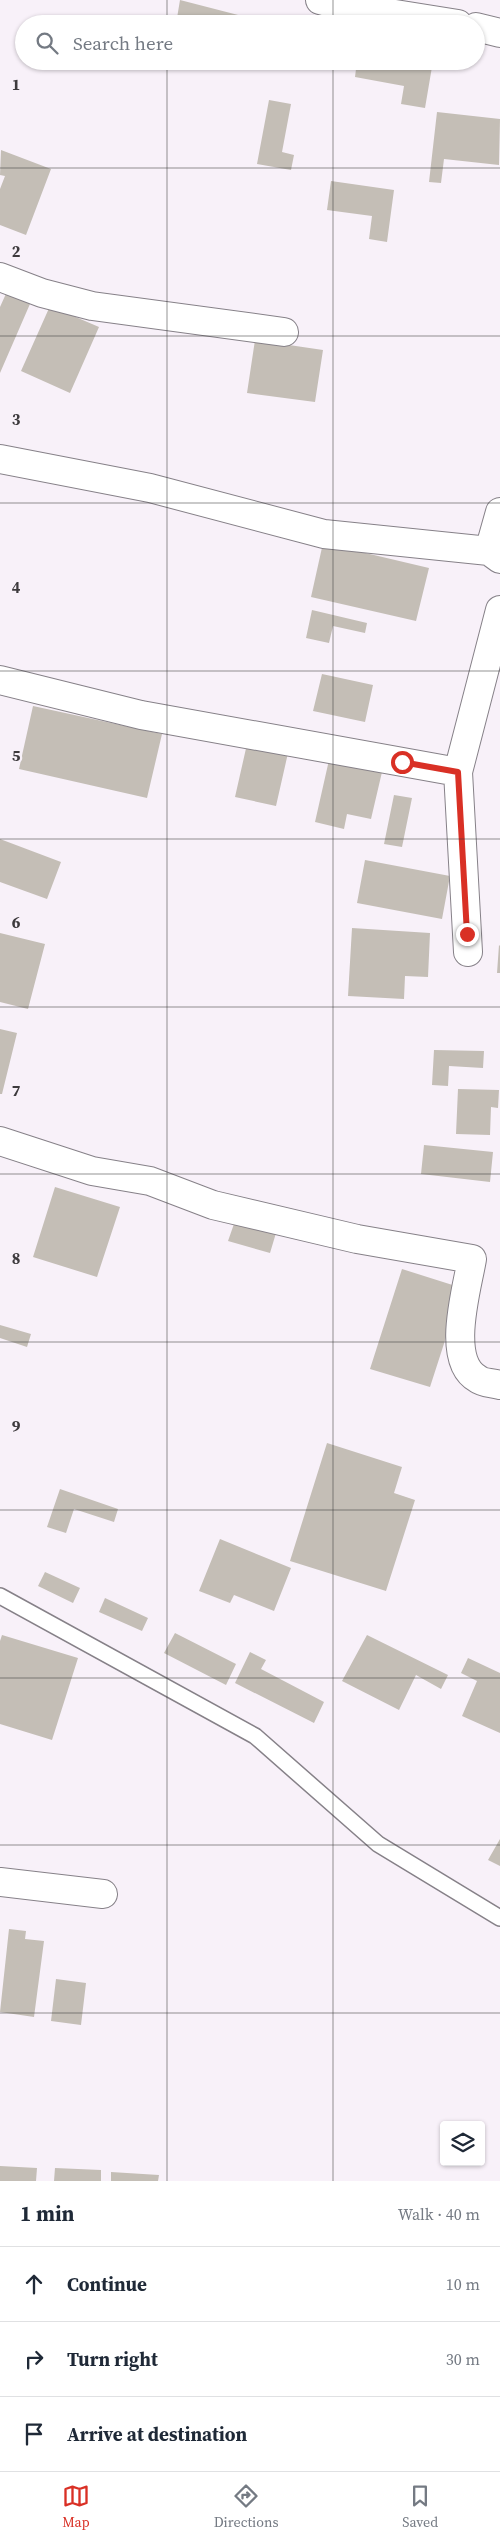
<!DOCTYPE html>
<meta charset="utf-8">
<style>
:root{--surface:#fff;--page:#f6f6f7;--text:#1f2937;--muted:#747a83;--line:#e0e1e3;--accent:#d93025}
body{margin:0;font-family:"Source Serif 4",serif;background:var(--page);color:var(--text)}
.controls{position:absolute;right:15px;bottom:15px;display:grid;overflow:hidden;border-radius:5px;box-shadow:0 1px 4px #0004}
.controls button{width:45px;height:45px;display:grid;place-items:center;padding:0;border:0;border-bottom:1px solid var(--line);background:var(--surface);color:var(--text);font:25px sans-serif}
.stop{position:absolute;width:15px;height:15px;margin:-11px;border:4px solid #d93025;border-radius:50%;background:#fff}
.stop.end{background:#d93025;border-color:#fff;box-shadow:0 1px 5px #0008}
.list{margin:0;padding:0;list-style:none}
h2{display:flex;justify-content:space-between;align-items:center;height:65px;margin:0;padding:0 20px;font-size:21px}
h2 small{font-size:16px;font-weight:400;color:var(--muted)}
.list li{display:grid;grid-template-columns:32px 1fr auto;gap:15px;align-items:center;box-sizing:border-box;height:75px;padding:0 20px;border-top:1px solid var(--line)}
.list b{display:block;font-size:19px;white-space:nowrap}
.list em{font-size:16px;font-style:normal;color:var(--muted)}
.icon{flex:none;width:28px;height:28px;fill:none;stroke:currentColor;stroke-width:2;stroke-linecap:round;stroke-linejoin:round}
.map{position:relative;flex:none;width:500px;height:2181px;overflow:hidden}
.search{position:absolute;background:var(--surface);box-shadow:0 1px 4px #0004;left:15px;right:15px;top:15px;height:55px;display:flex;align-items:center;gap:12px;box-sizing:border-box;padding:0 18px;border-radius:28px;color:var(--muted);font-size:19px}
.sheet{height:290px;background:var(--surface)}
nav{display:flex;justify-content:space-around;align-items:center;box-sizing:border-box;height:70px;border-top:1px solid var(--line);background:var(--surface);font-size:14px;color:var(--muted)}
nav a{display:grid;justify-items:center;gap:2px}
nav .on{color:var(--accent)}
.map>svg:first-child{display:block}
</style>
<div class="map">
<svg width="500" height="2181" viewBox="0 0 500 2181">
<rect width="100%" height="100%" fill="#f8f1f9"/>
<path fill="#c4beb6" d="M180 0 242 16 240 24H176Z
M357 61H433L425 108 401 104 404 86 355 77Z
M269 100 291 104 282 152 294 155 291 170 257 164Z
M437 112 500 119 499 165 444 159 441 183 429 182Z
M1 150 51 169 26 235 0 225V189L5 176 0 175Z
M331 181 394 190 387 242 369 239 372 216 327 210Z
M9 287 33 297 0 373V307Z
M50 306 99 327 70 393 21 371Z
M255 340 323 350 315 402 247 393Z
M323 543 429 568 416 621 311 597Z
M312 610 367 623 365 633 333 626 329 643 306 638Z
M322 674 373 685 365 722 313 711Z
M33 706 162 734 147 798 19 769Z
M247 744 288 753 276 806 235 797Z
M329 760 382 772 371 819 347 814 344 829 315 822Z
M394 795 412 798 402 847 384 844Z
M0 839 61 862 47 899 0 882Z
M365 860 450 876 442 919 357 903Z
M352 928 430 933 428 977 405 976 404 999 348 996Z
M0 933 45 944 28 1009 0 1002Z
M499 945 500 946V973H497Z
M0 1029 17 1033 2 1094H0Z
M434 1050 484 1051 483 1068 449 1066 448 1086 432 1085Z
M458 1089 499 1090 498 1108 491 1107 490 1135 456 1134Z
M424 1145 493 1152 490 1182 421 1174Z
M55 1187 120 1207 97 1277 33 1257Z
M235 1221 276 1233 270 1253 228 1241Z
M402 1269 462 1288 430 1387 370 1369Z
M0 1325 31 1334 27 1347 0 1338Z
M327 1443 402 1467 394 1493 415 1500 386 1591 290 1561Z
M60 1489 118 1509 114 1522 74 1509 66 1533 47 1527Z
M220 1539 291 1568 274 1611 234 1595 230 1603 199 1591Z
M45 1572 80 1588 73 1603 38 1586Z
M105 1598 148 1618 142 1631 99 1612Z
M175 1633 236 1664 226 1685 164 1653Z
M2 1635 78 1658 52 1740 0 1724V1641Z
M367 1635 448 1675 441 1689 416 1675 399 1710 342 1681Z
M250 1652 266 1660 261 1669 324 1702 314 1723 235 1683Z
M468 1658 500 1673V1733L462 1716 477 1681 461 1673Z
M500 1839V1866L488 1860Z
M9 1929 26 1931 25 1939 44 1941 34 2017 0 2012Z
M56 1979 86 1983 81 2025 51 2021Z
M0 2166 37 2168 36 2181H0Z
M55 2168 101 2170V2181H54Z
M111 2172 159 2175 158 2181H111Z"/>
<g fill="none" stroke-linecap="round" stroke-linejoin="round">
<g stroke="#868188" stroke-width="18">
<path id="service" d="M0 1596 255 1736 378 1844 500 1918"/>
</g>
<g stroke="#868188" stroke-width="30">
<path id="minor" d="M320 0 338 5 458 24
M476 27 500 33
M0 277 42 293 92 306 284 332
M0 459 150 488 324 534 489 551
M500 512 489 551 500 559
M0 680 141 715 458 772
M468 952 458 772 500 610
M0 1141 92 1171 150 1181 213 1205 357 1239 472 1259C467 1289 445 1361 478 1379 483 1383 493 1383 500 1385
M0 1882 103 1894"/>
</g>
<use href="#service" stroke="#fff" stroke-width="15"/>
<use href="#minor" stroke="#fff" stroke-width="28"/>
</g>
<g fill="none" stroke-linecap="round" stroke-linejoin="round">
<path stroke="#d93025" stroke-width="6" d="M402 762 458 772 467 934"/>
</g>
<path fill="none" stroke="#3d3a3d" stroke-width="1" stroke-opacity="0.55" d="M167 0V24M333 0V24M167 61V2181M333 61V2181M0 168H500M0 336H500M0 503H500M0 671H500M0 839H500M0 1007H500M0 1174H500M0 1342H500M0 1510H500M0 1678H500M0 1845H500M0 2013H500"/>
<g font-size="16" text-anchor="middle" font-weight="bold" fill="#3d3a3d" stroke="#f8f1f9" stroke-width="4.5" stroke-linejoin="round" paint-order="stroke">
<text x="16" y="90">1</text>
<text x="16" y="257">2</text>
<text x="16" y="425">3</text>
<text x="16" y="593">4</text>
<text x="16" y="761">5</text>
<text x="16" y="928">6</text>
<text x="16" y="1096">7</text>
<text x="16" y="1264">8</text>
<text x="16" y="1432">9</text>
</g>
</svg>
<div class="controls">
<button><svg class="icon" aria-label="layers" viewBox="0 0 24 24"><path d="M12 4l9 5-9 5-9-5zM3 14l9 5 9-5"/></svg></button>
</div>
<div class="stop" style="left:402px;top:762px"></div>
<div class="stop end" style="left:467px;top:934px"></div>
<div class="search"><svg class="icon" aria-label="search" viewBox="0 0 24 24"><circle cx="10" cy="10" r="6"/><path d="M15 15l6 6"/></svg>Search here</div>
</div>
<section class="sheet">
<h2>1 min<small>Walk · 40 m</small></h2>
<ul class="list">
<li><svg class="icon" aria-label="ahead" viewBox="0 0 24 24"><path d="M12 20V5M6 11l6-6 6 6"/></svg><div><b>Continue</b></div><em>10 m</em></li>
<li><svg class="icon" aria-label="right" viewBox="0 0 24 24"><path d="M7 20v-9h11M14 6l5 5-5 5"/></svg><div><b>Turn right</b></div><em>30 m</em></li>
<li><svg class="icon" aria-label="arrive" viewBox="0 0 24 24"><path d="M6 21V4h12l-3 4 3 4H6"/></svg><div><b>Arrive at destination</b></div></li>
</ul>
</section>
<nav>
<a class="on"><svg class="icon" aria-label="map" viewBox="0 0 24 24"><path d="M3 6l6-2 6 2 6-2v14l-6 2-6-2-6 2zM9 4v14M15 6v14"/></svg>Map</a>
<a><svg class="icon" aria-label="directions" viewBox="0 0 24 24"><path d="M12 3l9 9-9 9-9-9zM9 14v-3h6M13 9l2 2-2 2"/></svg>Directions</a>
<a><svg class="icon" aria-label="saved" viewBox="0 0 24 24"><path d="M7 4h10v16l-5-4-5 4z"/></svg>Saved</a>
</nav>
